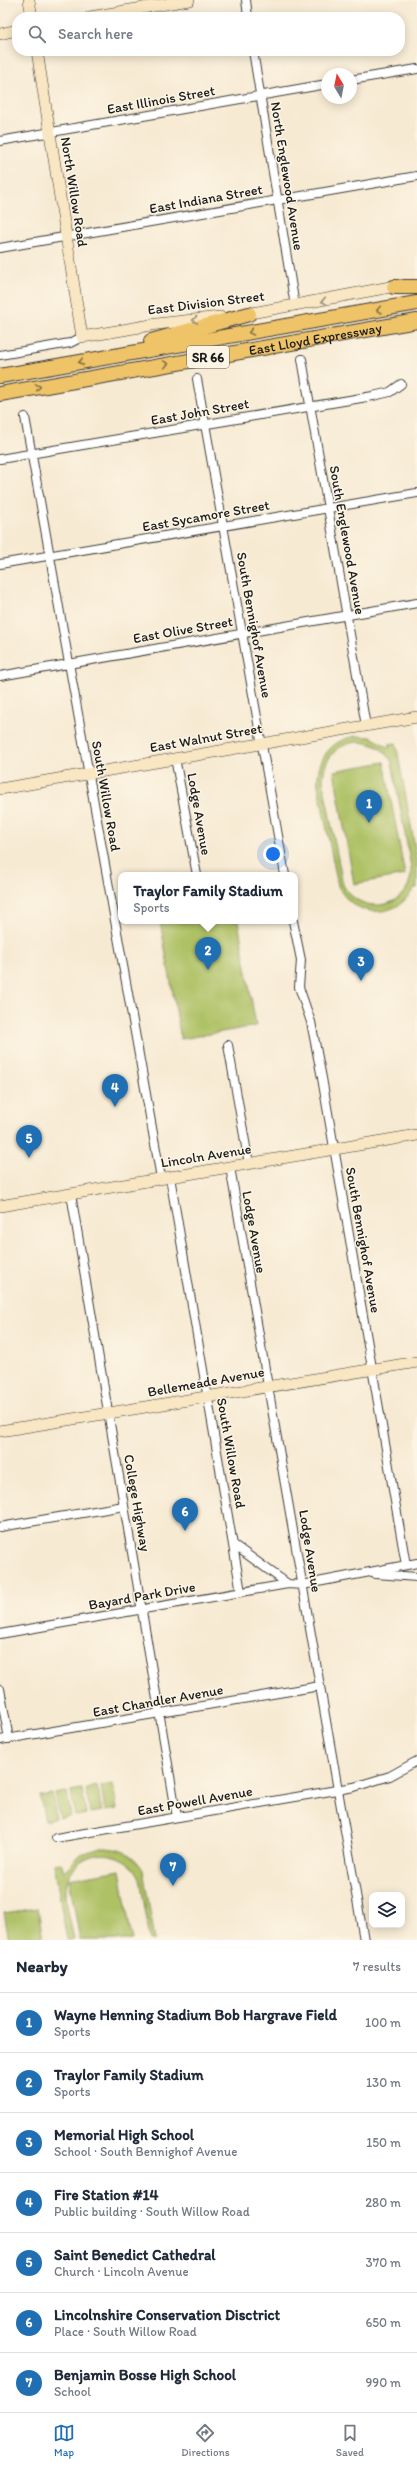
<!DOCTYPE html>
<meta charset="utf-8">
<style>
:root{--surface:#fff;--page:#f6f6f7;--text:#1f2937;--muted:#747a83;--line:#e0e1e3;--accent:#1f6fb2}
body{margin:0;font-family:Itim,sans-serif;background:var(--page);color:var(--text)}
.controls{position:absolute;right:12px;bottom:12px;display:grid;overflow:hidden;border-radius:8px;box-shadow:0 2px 10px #0003}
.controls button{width:36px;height:36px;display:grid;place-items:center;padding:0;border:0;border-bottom:1px solid var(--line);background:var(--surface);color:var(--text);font:20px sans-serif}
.compass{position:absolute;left:321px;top:68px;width:36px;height:36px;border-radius:50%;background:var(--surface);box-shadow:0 2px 10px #0003;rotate:350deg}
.you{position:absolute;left:273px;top:854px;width:14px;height:14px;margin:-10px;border:3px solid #fff;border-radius:50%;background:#1a73e8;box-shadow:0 0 0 6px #1a73e833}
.badge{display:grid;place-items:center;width:26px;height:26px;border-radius:50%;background:var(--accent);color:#fff;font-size:13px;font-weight:700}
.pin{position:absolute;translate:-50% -33px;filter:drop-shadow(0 1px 2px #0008)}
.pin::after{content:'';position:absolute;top:21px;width:14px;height:12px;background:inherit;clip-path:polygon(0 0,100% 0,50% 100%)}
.popup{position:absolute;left:118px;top:872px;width:180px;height:52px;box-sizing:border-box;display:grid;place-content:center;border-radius:8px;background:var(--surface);filter:drop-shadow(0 1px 3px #0005);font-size:13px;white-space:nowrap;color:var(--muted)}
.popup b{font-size:15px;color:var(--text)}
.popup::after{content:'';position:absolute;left:50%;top:100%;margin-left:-8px;border:8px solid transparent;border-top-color:var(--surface)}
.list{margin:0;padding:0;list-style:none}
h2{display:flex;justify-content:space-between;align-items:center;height:52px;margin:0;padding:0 16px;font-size:17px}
h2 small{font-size:13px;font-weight:400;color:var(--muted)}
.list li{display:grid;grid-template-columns:26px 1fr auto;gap:12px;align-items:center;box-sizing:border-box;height:60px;padding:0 16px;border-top:1px solid var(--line)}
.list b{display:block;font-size:15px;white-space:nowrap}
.list p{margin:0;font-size:13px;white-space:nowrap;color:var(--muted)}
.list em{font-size:13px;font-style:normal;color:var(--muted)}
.icon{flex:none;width:22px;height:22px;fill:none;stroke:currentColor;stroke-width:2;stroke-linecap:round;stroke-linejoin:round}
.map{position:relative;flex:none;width:417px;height:1940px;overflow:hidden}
.search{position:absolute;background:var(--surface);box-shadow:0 2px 10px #0003;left:12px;right:12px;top:12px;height:44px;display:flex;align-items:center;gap:10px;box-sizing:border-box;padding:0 14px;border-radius:16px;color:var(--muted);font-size:15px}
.sheet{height:472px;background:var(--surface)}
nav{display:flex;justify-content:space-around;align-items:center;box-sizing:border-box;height:56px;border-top:1px solid var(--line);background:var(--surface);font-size:11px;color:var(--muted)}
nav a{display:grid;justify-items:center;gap:2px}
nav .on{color:var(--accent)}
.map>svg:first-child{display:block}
</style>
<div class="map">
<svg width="417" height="1940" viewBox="0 0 417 1940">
<rect width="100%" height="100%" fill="#fcf5e5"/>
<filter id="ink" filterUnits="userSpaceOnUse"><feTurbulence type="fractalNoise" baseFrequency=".025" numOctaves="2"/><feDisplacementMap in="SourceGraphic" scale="8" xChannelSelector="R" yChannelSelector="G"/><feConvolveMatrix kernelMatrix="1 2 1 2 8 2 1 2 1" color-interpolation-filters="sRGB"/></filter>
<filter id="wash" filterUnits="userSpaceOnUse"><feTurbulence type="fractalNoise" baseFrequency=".012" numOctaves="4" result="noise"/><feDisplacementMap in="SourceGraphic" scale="16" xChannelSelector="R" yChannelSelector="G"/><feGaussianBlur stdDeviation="0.9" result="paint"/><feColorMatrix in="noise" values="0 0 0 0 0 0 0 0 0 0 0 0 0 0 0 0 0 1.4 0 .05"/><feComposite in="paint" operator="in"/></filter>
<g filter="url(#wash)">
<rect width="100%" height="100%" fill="#f7ead3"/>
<path fill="#aec165" stroke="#656e40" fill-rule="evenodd" d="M356 736 371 737 390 748 389 744 396 743 417 859V888H414C397 920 354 919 338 886L318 785C316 759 331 740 356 736ZM356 742C372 742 384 748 392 762L411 867C414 908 362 919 343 885L323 782C323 761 334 745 356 742Z
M384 762 405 875 354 884 334 771Z
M160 921H238L256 1026 181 1039Z
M113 1784 117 1809 105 1811 101 1786Z
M97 1786 102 1811 90 1813 86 1788Z
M82 1789 86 1814 75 1816 71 1791Z
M67 1792 71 1816 60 1818 55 1794Z
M52 1794 56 1818 45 1821 40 1796Z
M101 1848C120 1848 133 1853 143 1870L155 1940H150L140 1878C125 1846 77 1846 67 1882 63 1899 71 1923 74 1940H67L54 1864 61 1863 64 1871 81 1854Z
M120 1870 132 1940H80L69 1879Z
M38 1908 43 1940H9L4 1913Z"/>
</g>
<g filter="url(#ink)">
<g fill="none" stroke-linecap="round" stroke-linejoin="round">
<g stroke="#3d3b37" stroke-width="10">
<path id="street" d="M246 0 248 17
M253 51 295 306
M351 80 417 69
M0 141 327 84
M0 248 417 176
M0 355 70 343 82 337
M302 359 366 726
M197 379 285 875
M25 417 161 1178
M0 459 373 396 390 392 401 384
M0 564 417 493
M0 676 417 603
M175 758 197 875
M293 921 301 960 299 987 311 1022 322 1078 406 1565
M228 1045 249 1164
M230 1167 364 1940
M170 1177 241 1592
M71 1194 177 1817
M0 1527 124 1506
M234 1545 288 1584 302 1585 417 1563
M376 1574 417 1577
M0 1634 288 1584
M0 1689 9 1739
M0 1740 320 1686
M56 1838 354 1787 390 1776 417 1761"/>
</g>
<g stroke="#3d3b37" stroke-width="12">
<path id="secondary" d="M29 0 32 17
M90 17 189 0
M0 34 17 30
M37 51 82 337 157 324 220 317
M241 315 401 285
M0 789 417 717
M0 1206 417 1135
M0 1431 417 1362"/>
</g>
<g stroke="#3d3b37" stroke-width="16">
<g id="highway">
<path d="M394 287H417"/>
<path d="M151 341 249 314"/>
<path d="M0 376 417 303"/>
<path id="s1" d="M0 394 417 321"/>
</g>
</g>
<use href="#street" stroke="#fff" stroke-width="8"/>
<use href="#secondary" stroke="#f9e7c3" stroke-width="11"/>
<use href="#highway" stroke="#efc469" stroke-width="14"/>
</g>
<defs><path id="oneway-chevron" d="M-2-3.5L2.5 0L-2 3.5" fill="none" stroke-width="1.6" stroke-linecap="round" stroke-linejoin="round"/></defs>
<g stroke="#968c78">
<use href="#oneway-chevron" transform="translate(324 301) rotate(170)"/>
<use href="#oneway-chevron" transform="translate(195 320) rotate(173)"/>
</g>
<g stroke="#867042">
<use href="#oneway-chevron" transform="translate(379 310) rotate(170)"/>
<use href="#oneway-chevron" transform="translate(251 332) rotate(170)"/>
<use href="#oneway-chevron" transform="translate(81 362) rotate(170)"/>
<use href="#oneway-chevron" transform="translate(166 364) rotate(-10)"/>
<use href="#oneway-chevron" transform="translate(38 387) rotate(-10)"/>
</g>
</g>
<g text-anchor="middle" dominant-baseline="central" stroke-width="3" stroke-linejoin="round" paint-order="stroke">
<rect fill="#fcf5e5" stroke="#5f5d58" stroke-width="1" x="187" y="346" width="42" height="22" rx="3"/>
<g font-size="13" font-weight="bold" fill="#1c1c1c">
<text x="208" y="357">SR 66</text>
</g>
<g font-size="14" fill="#1c1c1c" stroke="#fcf5e5">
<text transform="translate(161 100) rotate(-10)">East Illinois Street</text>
<text transform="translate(287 176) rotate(81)">North Englewood Avenue</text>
<text transform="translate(74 192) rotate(81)">North Willow Road</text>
<text transform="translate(206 199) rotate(-10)">East Indiana Street</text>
<text transform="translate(206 303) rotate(-7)">East Division Street</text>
<text stroke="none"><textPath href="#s1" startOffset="320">East Lloyd Expressway</textPath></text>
<text transform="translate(200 412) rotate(-10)">East John Street</text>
<text transform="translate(206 516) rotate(-10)">East Sycamore Street</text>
<text transform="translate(347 540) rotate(80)">South Englewood Avenue</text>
<text transform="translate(254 625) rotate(80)">South Bennighof Avenue</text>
<text transform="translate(183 630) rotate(-10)">East Olive Street</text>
<text transform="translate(206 738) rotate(-10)">East Walnut Street</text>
<text transform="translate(106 796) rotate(80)">South Willow Road</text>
<text transform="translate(199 814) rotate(80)">Lodge Avenue</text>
<text transform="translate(206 1156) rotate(-9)">Lincoln Avenue</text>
<text transform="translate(254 1232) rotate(80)">Lodge Avenue</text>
<text transform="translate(363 1240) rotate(80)">South Bennighof Avenue</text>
<text transform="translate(206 1382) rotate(-10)">Bellemeade Avenue</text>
<text transform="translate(231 1453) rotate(80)">South Willow Road</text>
<text transform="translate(137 1503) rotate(80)">College Highway</text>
<text transform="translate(310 1551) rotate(81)">Lodge Avenue</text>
<text transform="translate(142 1596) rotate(-10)">Bayard Park Drive</text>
<text transform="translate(158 1701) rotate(-10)">East Chandler Avenue</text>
<text transform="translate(195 1801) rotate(-10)">East Powell Avenue</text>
</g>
</g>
</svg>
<div class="controls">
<button><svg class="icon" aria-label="layers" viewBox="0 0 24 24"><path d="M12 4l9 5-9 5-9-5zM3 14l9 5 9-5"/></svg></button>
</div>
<svg class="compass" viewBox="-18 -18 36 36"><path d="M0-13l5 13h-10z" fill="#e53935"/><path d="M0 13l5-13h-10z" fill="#747a83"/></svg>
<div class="you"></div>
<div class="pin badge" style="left:369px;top:823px">1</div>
<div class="pin badge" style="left:208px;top:970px">2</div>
<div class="popup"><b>Traylor Family Stadium</b>Sports</div>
<div class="pin badge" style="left:361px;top:981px">3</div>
<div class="pin badge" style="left:115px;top:1107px">4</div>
<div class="pin badge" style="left:29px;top:1158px">5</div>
<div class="pin badge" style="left:185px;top:1531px">6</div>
<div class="pin badge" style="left:173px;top:1886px">7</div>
<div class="search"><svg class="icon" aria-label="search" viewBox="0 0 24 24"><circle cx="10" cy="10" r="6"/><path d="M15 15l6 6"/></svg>Search here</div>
</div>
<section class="sheet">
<h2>Nearby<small>7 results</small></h2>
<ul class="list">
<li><span class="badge">1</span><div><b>Wayne Henning Stadium Bob Hargrave Field</b><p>Sports</p></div><em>100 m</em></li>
<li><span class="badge">2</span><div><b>Traylor Family Stadium</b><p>Sports</p></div><em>130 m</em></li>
<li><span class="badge">3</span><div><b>Memorial High School</b><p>School · South Bennighof Avenue</p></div><em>150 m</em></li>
<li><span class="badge">4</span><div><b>Fire Station #14</b><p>Public building · South Willow Road</p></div><em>280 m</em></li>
<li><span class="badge">5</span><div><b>Saint Benedict Cathedral</b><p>Church · Lincoln Avenue</p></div><em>370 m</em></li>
<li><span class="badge">6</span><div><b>Lincolnshire Conservation Disctrict</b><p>Place · South Willow Road</p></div><em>650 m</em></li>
<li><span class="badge">7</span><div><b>Benjamin Bosse High School</b><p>School</p></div><em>990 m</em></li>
</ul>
</section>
<nav>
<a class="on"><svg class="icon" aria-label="map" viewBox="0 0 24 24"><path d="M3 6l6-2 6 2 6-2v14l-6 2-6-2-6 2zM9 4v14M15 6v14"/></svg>Map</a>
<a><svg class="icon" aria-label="directions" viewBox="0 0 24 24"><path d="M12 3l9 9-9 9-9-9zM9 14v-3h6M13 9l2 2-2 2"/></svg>Directions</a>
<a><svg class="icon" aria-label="saved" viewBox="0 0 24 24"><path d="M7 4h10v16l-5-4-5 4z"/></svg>Saved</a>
</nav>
